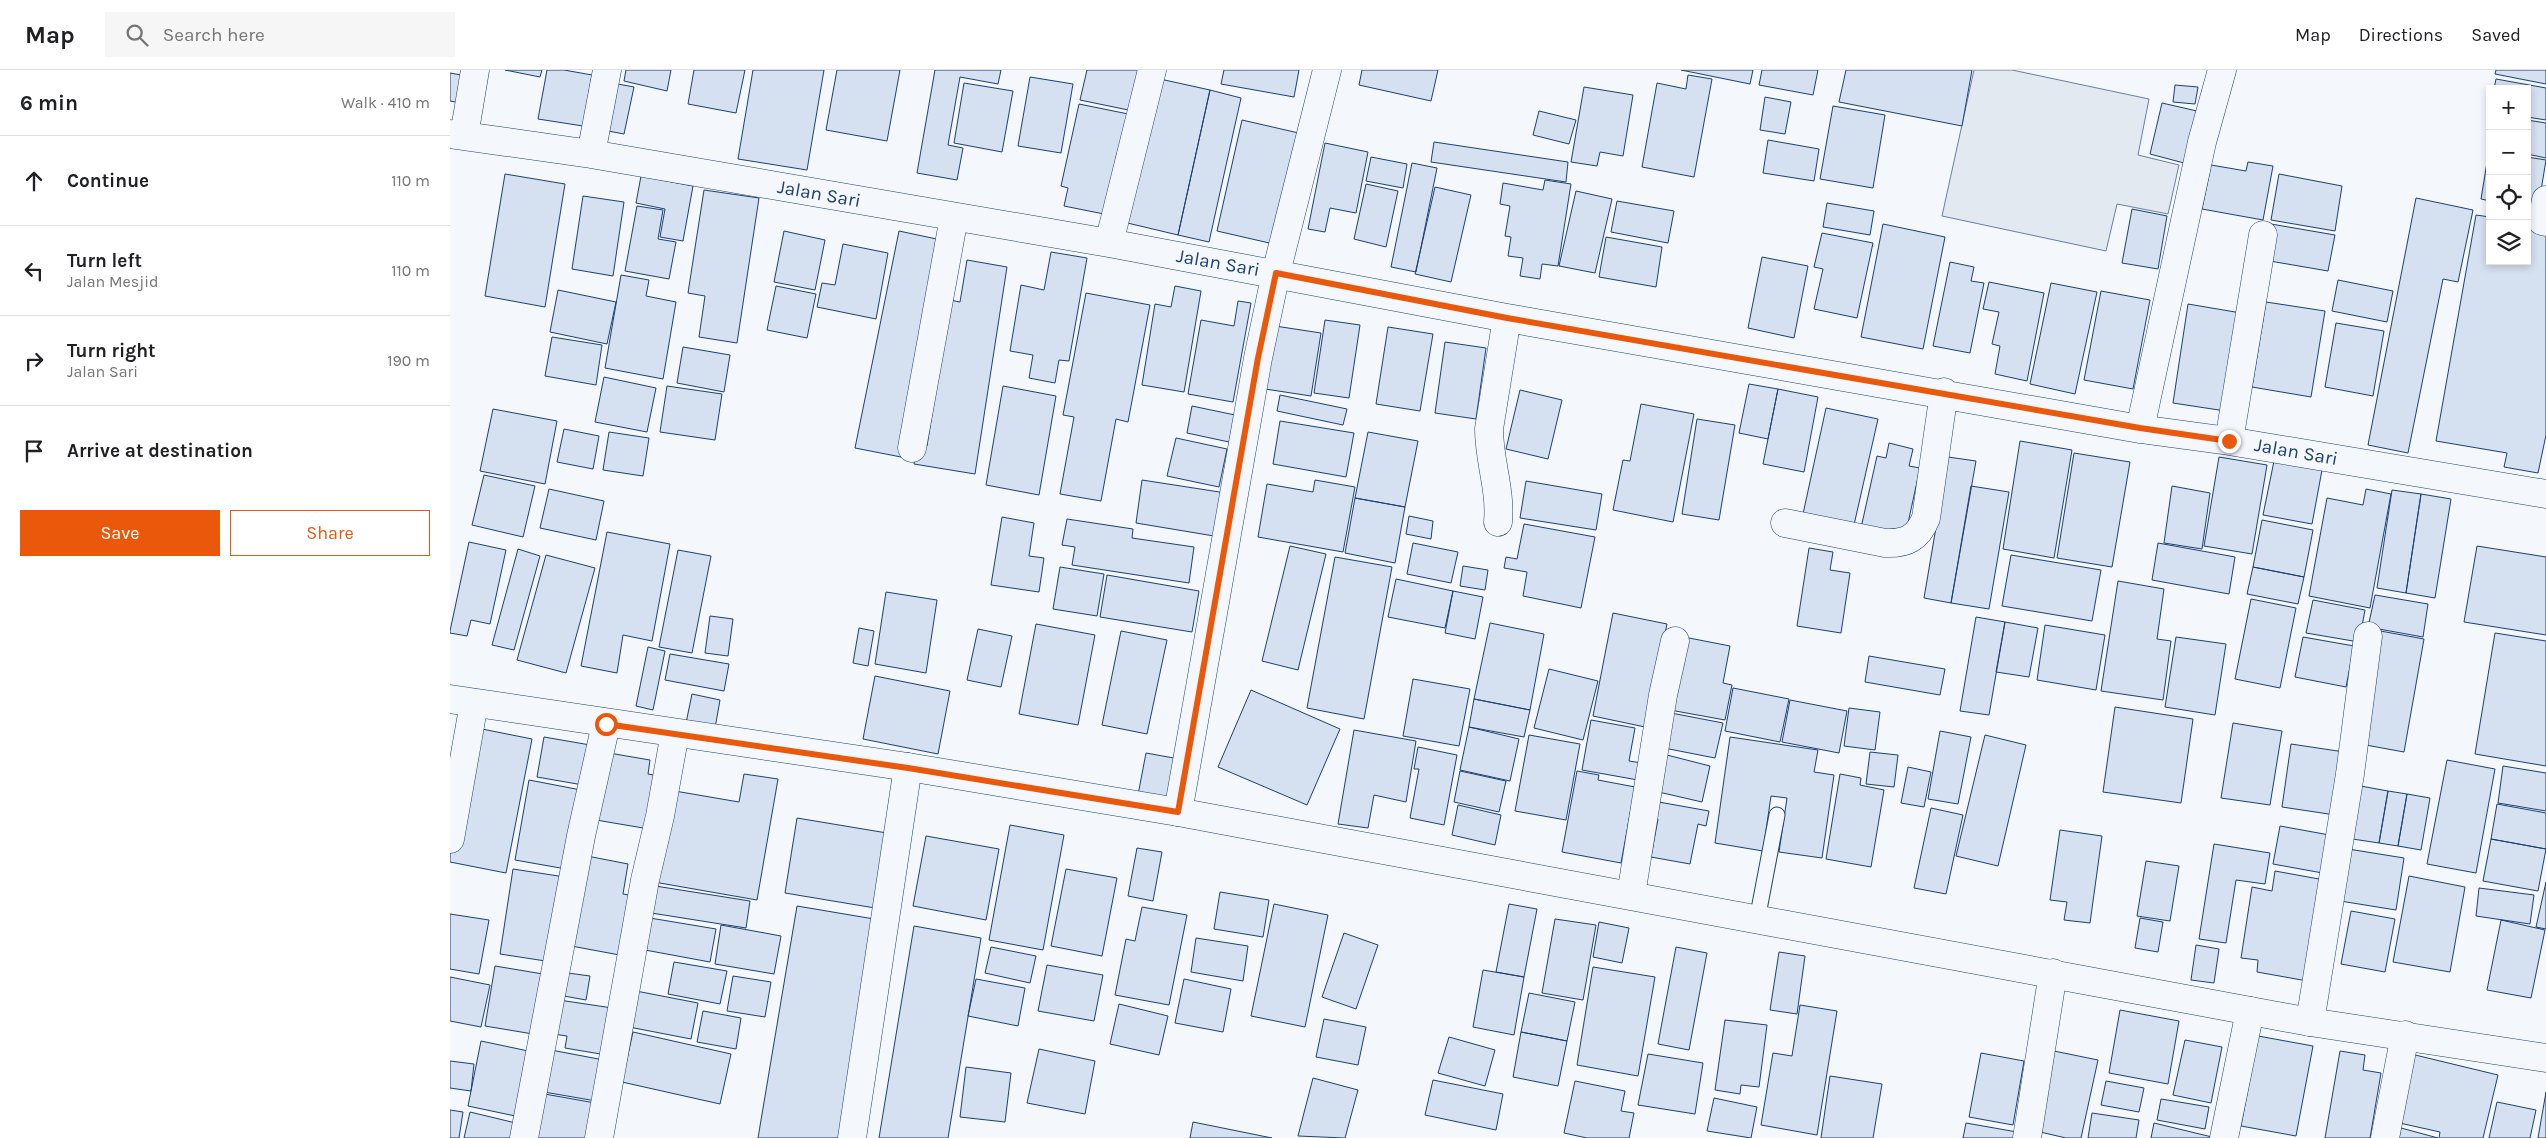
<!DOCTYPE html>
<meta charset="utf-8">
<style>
:root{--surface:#fff;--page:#f6f6f6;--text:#202124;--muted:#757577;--line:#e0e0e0;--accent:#ea580c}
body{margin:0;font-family:Karla,sans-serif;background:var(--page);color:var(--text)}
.controls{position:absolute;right:15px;top:15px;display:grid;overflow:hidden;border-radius:0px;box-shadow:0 2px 8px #0003}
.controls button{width:45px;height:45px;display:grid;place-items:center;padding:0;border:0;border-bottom:1px solid var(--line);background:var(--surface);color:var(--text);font:25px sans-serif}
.stop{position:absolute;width:15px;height:15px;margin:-11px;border:4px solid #ea580c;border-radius:50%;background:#fff}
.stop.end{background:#ea580c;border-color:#fff;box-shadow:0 1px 5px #0008}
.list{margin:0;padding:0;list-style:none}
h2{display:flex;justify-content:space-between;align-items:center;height:65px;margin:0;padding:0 20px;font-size:21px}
h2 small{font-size:16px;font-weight:400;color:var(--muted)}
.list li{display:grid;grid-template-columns:32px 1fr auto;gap:15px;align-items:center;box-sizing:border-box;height:90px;padding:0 20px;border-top:1px solid var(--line)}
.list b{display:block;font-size:19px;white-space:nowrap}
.list p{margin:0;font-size:16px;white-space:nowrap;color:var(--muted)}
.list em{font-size:16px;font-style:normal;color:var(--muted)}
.actions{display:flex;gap:10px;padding:15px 20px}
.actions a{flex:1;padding:11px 0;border:1px solid var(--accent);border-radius:0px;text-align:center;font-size:18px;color:var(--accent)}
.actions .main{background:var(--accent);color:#fff}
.icon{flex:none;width:28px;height:28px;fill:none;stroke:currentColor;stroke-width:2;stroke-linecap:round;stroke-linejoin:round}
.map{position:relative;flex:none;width:2096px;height:1068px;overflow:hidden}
header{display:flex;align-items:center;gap:30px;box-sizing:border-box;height:70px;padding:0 25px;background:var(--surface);border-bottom:1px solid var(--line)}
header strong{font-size:24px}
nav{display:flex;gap:28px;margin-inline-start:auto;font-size:18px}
.search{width:350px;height:45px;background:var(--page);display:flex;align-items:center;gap:12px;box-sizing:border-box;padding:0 18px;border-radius:0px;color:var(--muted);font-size:19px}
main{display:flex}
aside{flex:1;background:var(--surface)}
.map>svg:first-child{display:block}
</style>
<header>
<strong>Map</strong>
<div class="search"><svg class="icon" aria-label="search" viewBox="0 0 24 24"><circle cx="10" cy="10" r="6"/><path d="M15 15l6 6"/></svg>Search here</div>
<nav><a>Map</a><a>Directions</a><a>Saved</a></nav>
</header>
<main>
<aside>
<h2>6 min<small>Walk · 410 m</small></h2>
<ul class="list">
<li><svg class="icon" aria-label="ahead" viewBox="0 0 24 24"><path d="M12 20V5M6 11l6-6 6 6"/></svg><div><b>Continue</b></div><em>110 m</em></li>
<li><svg class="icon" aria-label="left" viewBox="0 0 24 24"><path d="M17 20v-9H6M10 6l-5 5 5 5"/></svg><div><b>Turn left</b><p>Jalan Mesjid</p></div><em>110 m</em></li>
<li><svg class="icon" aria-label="right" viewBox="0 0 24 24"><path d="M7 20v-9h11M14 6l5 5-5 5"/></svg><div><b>Turn right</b><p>Jalan Sari</p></div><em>190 m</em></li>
<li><svg class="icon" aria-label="arrive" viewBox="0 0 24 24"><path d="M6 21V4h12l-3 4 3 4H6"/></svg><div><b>Arrive at destination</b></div></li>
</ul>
<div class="actions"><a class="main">Save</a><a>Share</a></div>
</aside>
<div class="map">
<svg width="2096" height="1068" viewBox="0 0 2096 1068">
<rect width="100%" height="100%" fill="#f4f7fb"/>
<path fill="#e3e9f0" stroke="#687fa3" d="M1524 0H1562L1699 29 1688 85 1729 95 1718 144 1667 134 1656 181 1492 146Z"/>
<path fill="#d5e0f0" stroke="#1d3f73" d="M55 0H92L90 7Z
M97 0H114L142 5 133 56 88 49Z
M176 0H221L217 21 174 11Z
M244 0H295L286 43 238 34Z
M303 0H374L357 100 288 89Z
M387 0H450L437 71 376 60Z
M485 0H551L548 14 510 7 498 75 513 78 507 110 467 103Z
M637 0H696L688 42 630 30Z
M774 0H849L844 27 771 14Z
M912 0H988L981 31 909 15Z
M1231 0H1303L1300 14Z
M1312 0H1368L1363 25 1309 15Z
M1396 0H1522L1512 56 1389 32Z
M2046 0H2096V14L2045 4Z
M0 3 22 7 17 34 0 31Z
M1238 5 1262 9 1244 107 1192 97 1207 13 1236 19Z
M580 7 623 14 611 83 568 76Z
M701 7 760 20 728 165 669 151Z
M2046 9 2096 18V50L2077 47V19H2044Z
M157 12 184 17 174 64 148 59Z
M514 13 563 21 552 82 504 73Z
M1725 15 1748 17 1745 34 1723 32Z
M1134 17 1183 25 1173 86 1150 82 1147 96 1121 92Z
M760 20 791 28 759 172 728 165Z
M1315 27 1341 32 1335 64 1310 60Z
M1712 33 1747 41 1734 93 1700 84Z
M629 34 688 46 680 86 667 83 654 144 614 136 618 118 611 116Z
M1383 36 1435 45 1423 118 1370 109Z
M1089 41 1126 50 1119 74 1083 65Z
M792 50 853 64 828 175 767 161Z
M2077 50 2096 53V88L2077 84Z
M1318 70 1369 79 1364 111 1313 103Z
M984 72 1118 92 1116 112 981 92Z
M875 73 918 82 906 143 880 138 875 162 858 159Z
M2039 80H2040V131L2031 129Z
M921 87 957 94 953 118 916 111Z
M2077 87 2096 90 2088 139 2077 137Z
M1798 92 1823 96 1813 150 1752 139 1761 95 1796 101Z
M962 93 987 98 966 202 941 197Z
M55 104 115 114 95 237 35 226Z
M1829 104 1892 116 1885 161 1821 150Z
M191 106 243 116 233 171 210 167 215 139 186 133Z
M1095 110 1121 114 1108 196 1092 194 1090 209 1070 206 1073 188 1058 186 1061 167 1055 166 1060 136 1050 134 1053 113 1093 120Z
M916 114 948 121 936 177 904 169Z
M985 117 1021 125 1001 212 965 204Z
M254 120 309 128 287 273 249 267 255 226 238 223Z
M1126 121 1162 129 1145 203 1109 196Z
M133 126 174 132 163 206 122 199Z
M1966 128 2023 140 2008 212 1993 209 1958 383 1918 375Z
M1167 131 1224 141 1218 173 1161 162Z
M1377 133 1424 141 1420 165 1373 157Z
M187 136 213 140 208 169 226 172 219 209 175 201Z
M1682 139 1717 146 1708 199 1672 193Z
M2026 145 2040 147V191H2077V154L2096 157V365L2088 403 2054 397 2057 383 1986 371Z
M1433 154 1495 167 1473 279 1411 267Z
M1821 154 1885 165 1878 201 1814 190Z
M334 161 375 170 365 220 324 212Z
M449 161 496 171 451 387 405 378Z
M1372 163 1423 173 1407 248 1364 239 1373 199 1364 197Z
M1156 167 1212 177 1206 217 1149 207Z
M393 174 438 183 426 249 367 237 372 213 385 215Z
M601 182 637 188 619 291 609 290 605 313 579 308 583 285 560 281 571 215 594 220Z
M1312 187 1358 196 1344 268 1298 258Z
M517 190 557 197 525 404 464 394 467 374 477 376 500 230 510 232Z
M1500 192 1524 197 1521 211 1534 213 1520 283 1483 276Z
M171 205 199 210 196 226 226 232 213 309 155 298Z
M1888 210 1943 221 1937 252 1882 241Z
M1539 212 1594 223 1577 311 1545 304 1550 276 1542 274 1549 242 1533 239Z
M1601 213 1647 222 1625 324 1580 314Z
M326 216 366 224 357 268 317 260Z
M725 216 751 221 734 322 692 315 705 234 721 237Z
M108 220 166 232 157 274 100 262Z
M1651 221 1700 230 1683 319 1634 310Z
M636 223 700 235 678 352 666 349 651 431 610 424 624 347 613 345Z
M788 231 801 233 783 332 738 324 751 250 784 256Z
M1816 232 1875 241 1861 327 1802 317Z
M1738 234 1797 244 1782 342 1723 333Z
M875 250 910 255 899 328 864 323Z
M1886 253 1934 261 1923 326 1875 317Z
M825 256 871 263 861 326 815 319Z
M938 257 983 264 970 341 926 334Z
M102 267 152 275 146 315 95 306Z
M995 272 1036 278 1026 349 985 343Z
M233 277 280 285 274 322 227 313Z
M154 307 206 318 197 362 145 352Z
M1299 314 1328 319 1318 369 1289 363Z
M217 316 272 324 265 370 210 362Z
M553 316 606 326 589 425 536 415Z
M1328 319 1368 327 1354 402 1313 394Z
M1070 320 1112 330 1098 389 1056 379Z
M830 325 897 339 893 355 827 341Z
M1191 334 1244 344 1223 452 1163 440 1173 390 1180 391Z
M742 336 785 345 779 372 737 363Z
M1376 338 1428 349 1404 455 1353 444Z
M43 339 107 351 95 414 30 401Z
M1247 349 1285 355 1269 450 1232 444Z
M830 351 904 363 896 407 823 394Z
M114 359 149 366 143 399 107 392Z
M159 362 199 368 193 406 153 400Z
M918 362 968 371 955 437 905 428Z
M726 368 777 379 769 417 717 406Z
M1570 371 1622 380 1604 488 1553 479Z
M1439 373 1463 379 1459 396 1470 398 1455 467 1411 458 1427 386 1436 388Z
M1624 383 1680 392 1662 497 1607 488Z
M1498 387 1526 391 1501 533 1474 528Z
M1769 387 1817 395 1802 484 1754 476Z
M1824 391 1872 400 1862 454 1813 445Z
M34 405 85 416 73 467 22 455Z
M692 410 776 423 770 467 686 453Z
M865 410 905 417 893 482 808 467 817 414 863 422Z
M1076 411 1152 424 1146 460 1070 448Z
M1521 416 1559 422 1539 539 1501 533Z
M1722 416 1760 423 1752 479 1714 473Z
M99 419 154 431 146 470 90 458Z
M1916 419 1941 424 1920 538 1859 526 1877 428 1913 435Z
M1942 420 1971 424 1956 523 1927 518Z
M1971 424 2001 429 1985 528 1956 523Z
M905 428 955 437 945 493 895 483Z
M959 446 983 451 981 469 956 464Z
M552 447 584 453 579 486 594 488 589 522 541 515Z
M617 449 683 459 682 468 744 477 739 513 622 495 625 477 612 475Z
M1812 450 1863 460 1854 507 1803 497Z
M1074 454 1145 467 1131 538 1073 526 1077 502 1054 498 1056 487 1067 489Z
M157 462 220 474 202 571 173 565 167 603 131 596Z
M19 472 56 480 40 554 21 550 17 566 0 563V561Z
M963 473 1008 482 1001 513 957 504Z
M1708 473 1785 487 1779 524 1702 510Z
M840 476 876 484 848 600 812 591Z
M2027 476 2096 487V565L2014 552Z
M1359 478 1383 482 1380 500 1400 503 1391 563 1347 556Z
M68 479 90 486 64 580 42 575Z
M228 480 261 486 242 583 209 577Z
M96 485 145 498 116 603 67 590Z
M1561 485 1651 500 1642 551 1552 536Z
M885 487 942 497 914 649 857 638Z
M1013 496 1038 500 1035 520 1010 516Z
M610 497 654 504 647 546 603 539Z
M1803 497 1854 507 1848 534 1797 524Z
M657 505 749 521 742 562 650 547Z
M946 509 1003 521 995 558 938 547Z
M1668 511 1714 519 1707 569 1721 571 1713 630 1651 621Z
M1003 521 1033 527 1025 569 995 563Z
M436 522 487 530 476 603 425 594Z
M1925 525 1978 534 1973 567 1918 557Z
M1801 529 1846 538 1830 618 1785 609Z
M1863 530 1915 540 1909 572 1856 563Z
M1163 543 1217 554 1195 657 1143 646Z
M260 546 283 549 278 586 255 583Z
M1526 547 1555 552 1539 645 1510 641Z
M1555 552 1588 558 1579 607 1546 602Z
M1040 553 1094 564 1080 640 1024 629Z
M586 554 645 565 628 655 569 644Z
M1595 555 1655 565 1646 620 1587 610Z
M409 558 424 561 418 596 403 593Z
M528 559 562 566 551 617 517 610Z
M1925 560 1974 569 1954 682 1905 673Z
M671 561 717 570 697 664 652 655Z
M2045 563 2096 571V696L2025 684Z
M1234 567 1280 576 1273 613 1282 615 1275 650 1220 640Z
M1726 567 1776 574 1765 645 1715 637Z
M1853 567 1904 576 1896 617 1845 607Z
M198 577 215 581 203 640 186 636Z
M220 584 279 594 274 621 215 610Z
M1419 586 1495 599 1490 625 1415 612Z
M1099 599 1148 611 1133 670 1084 658Z
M425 606 500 621 488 684 413 669Z
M963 609 1020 619 1009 676 953 666Z
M1283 618 1339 629 1330 672 1275 661Z
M801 620 890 659 857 735 768 697Z
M242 624 270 630 265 658 236 653Z
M1024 629 1080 640 1074 667 1019 657Z
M1340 630 1397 641 1389 683 1332 672Z
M1665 637 1743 649 1731 733 1653 722Z
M1399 638 1430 642 1425 680 1394 676Z
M1216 642 1273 653 1265 688 1209 677Z
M1141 650 1185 658 1179 691 1192 693 1188 710 1132 700Z
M1783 653 1832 661 1820 735 1771 728Z
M22 657 82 669 56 803 0 792V773Z
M1019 657 1069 669 1060 711 1010 700Z
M904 660 966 671 956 732 924 725 918 758 888 754Z
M1490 661 1521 667 1508 734 1478 729Z
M1079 665 1130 674 1116 750 1065 741Z
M1535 665 1576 675 1548 796 1506 786Z
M94 667 146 676 139 716 87 707Z
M1280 667 1368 680 1364 702 1384 705 1372 788 1329 782 1337 728 1321 726 1313 781 1265 773Z
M1841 674 1901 683 1892 746 1832 737Z
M968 677 1007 685 994 755 960 748 969 699H964Z
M1420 682 1448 685 1444 717 1416 714Z
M159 683 200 690 198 704 215 707 205 760 146 750Z
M696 683 735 690 727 732 688 725Z
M1209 683 1260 696 1252 732 1200 720Z
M1997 690 2045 699 2026 803 1977 794Z
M2053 696 2096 703V741L2048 733Z
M1458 697 1481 702 1474 737 1451 733Z
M1010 701 1056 711 1049 742 1004 732Z
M1127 701 1149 705 1148 710 1185 717 1171 793 1112 782Z
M294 704 328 709 307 830 204 812 219 720 289 732Z
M1390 704 1411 708 1410 715 1434 720 1421 797 1376 789Z
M79 710 131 720 116 799 65 790Z
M1905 715 1938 721 1929 773 1896 768Z
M1938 721 1957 724 1948 776 1929 773Z
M1957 724 1980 728 1971 780 1948 776Z
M1203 731 1259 741 1256 756 1248 754 1240 794 1201 787 1208 749 1200 748Z
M2047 734 2096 743V779L2041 769Z
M1008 735 1051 745 1045 775 1002 765Z
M1481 738 1513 745 1496 824 1464 818Z
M347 748 443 764 431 839 335 823Z
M560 755 614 765 593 880 539 870Z
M1830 756 1885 766 1878 804 1823 794Z
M1610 760 1652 766 1640 853 1614 850 1617 832 1600 830Z
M476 766 549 779 536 850 463 836Z
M2041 769 2096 779 2088 821 2033 811Z
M1764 774 1820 783 1815 814 1786 810 1776 873 1749 869Z
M687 778 712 782 703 831 678 826Z
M1892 778 1954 788 1946 840 1884 830Z
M132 785 178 794 173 824 185 826 175 886 116 875Z
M1696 791 1729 796 1720 851 1687 846Z
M63 799 115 807 102 892 50 884Z
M616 799 667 808 652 886 601 876Z
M1825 801 1880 811 1863 912 1807 902 1808 890 1791 888 1802 817 1822 821Z
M1959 806 2015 817 2000 902 1943 892Z
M2096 812V859L2086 857Z
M199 815 300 831 296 858 195 842Z
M2029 818 2084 825 2080 854 2026 846Z
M770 822 819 830 813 867 764 859Z
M824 834 878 845 855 957 801 946Z
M1059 834 1087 839 1074 907 1046 902Z
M347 836 430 850 394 1068H308Z
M692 837 737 845 719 935 665 925 676 869 685 871Z
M1901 841 1945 849 1935 902 1891 894Z
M0 844 39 850 29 904 0 899Z
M200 848 266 859 260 892 195 880Z
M1690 848 1713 852 1708 882 1685 878Z
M1105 849 1146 855 1133 930 1092 923Z
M2051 850 2095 860 2081 928 2037 920Z
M1149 852 1179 858 1172 893 1143 887Z
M271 855 331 866 324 904 265 894Z
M464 856 531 868 498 1068H429Z
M894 863 928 875 906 939 872 927Z
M746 868 798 876 793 911 741 902Z
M1746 875 1769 879 1764 913 1741 910Z
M541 877 586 886 580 913 535 903Z
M1226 877 1257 883 1239 980 1208 974Z
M1329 882 1355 886 1347 944 1320 940Z
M224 892 277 901 270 934 218 924Z
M597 895 653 905 644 951 588 941Z
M45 896 99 905 89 965 35 956Z
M1143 897 1205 907 1188 1006 1127 995Z
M1033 900 1074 907 1064 965 1023 957Z
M118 903 140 906 136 930 114 926Z
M283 906 321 912 315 947 277 941Z
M0 907 40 915 31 957 0 951Z
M526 909 575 918 568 956 518 946Z
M734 909 781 919 773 962 725 953Z
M186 921 248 933 241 969 179 957Z
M1079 923 1125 932 1117 971 1071 962Z
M109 930 169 939 162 986 115 978 117 966 103 964Z
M669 934 718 946 709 985 660 974Z
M1350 935 1387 941 1367 1065 1311 1055 1323 983 1342 986Z
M1670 940 1729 951 1718 1014 1659 1003Z
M253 941 291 948 286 979 247 972Z
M874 949 916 957 908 995 866 987Z
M1275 950 1317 955 1309 1017 1291 1015 1290 1024 1265 1020Z
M183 962 281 984 270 1034 172 1012Z
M1071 962 1117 971 1108 1016 1063 1007Z
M1808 966 1863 976 1846 1066 1791 1056Z
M999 967 1045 980 1035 1016 988 1003Z
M1735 970 1772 977 1761 1033 1723 1025Z
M31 971 83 982 70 1047 18 1036Z
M589 979 645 991 635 1044 577 1033Z
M101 980 159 991 152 1032 94 1022Z
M1604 981 1648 990 1631 1068H1616L1586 1061Z
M1890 981 1915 985 1913 1000 1931 1003 1920 1068H1875Z
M1531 983 1574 991 1563 1055 1519 1047Z
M1198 984 1253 993 1245 1044 1188 1035Z
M1961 984 2048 1005 2033 1068H1989L1990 1062 1945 1052Z
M0 991 24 994 21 1021 0 1018Z
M516 997 561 1003 555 1052 510 1047Z
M1380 1006 1432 1014 1423 1068H1371Z
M863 1008 908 1020 895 1068 848 1066Z
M983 1010 1053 1024 1046 1060 975 1045Z
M1125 1011 1175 1021 1171 1041 1184 1043 1179 1068H1137L1114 1063Z
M1656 1011 1694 1018 1689 1042 1651 1035Z
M2096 1022V1068H2088Z
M89 1023 151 1034 144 1068H81Z
M1264 1028 1307 1037 1301 1068 1257 1061Z
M1711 1029 1759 1037 1755 1059 1707 1050Z
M2047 1032 2086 1040 2080 1068H2039Z
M0 1040 13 1042 9 1068H0Z
M20 1042 74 1055 71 1068H14Z
M1642 1043 1689 1050 1686 1068H1638Z
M743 1052 822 1068H740Z
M1516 1053 1567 1062 1566 1068H1513Z
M1704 1053 1762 1067V1068H1701Z
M1951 1058 1988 1068H1949Z"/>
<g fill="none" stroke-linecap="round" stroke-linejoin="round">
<g stroke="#1d3f73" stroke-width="17">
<path id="service" d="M1307 850 1327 745"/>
</g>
<g stroke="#1d3f73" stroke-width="29">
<path id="minor" d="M0 64 141 84 659 173 1057 248 1690 359 1779 371 2096 424
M14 66 25 0
M141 84 157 0
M2096 130 2092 151 2096 152
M659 173 702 0
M1690 359 1752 72 1772 0
M1779 371 1813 165
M462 378 504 147
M1048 452C1051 420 1039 391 1039 359L1057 248
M1335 453 1435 473C1456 474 1468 468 1476 448L1494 322
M728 742 808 288 826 203 877 0
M0 769 24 633
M1181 825 1213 625 1225 571
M1860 952 1900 704 1918 566
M74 1068 131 766 156 654
M149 1068 195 810 210 746 225 663
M402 1068 458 697
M1577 1068 1603 903
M1774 1068 1800 941
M1935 1068 1955 965"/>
</g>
<g stroke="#1d3f73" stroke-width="29">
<path id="tertiary" d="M0 629 458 697 728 742 1860 952 2096 988"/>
</g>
<use href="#service" stroke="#f4f7fb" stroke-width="15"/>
<use href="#minor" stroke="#f4f7fb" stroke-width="28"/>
<use href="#tertiary" stroke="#f4f7fb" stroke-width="28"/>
</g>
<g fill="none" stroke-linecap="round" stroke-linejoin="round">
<path stroke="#ea580c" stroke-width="6" d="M156 654 458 698 728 742 808 288 826 203 1057 248 1690 358 1779 371"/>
</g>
<g text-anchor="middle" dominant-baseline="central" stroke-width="4" stroke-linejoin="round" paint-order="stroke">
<g font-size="19" fill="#1d3f73" stroke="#f4f7fb">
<text transform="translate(369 124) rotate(10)">Jalan Sari</text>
<text transform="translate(768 193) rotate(10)">Jalan Sari</text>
<text transform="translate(1846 382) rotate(10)">Jalan Sari</text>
</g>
</g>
</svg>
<div class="controls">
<button>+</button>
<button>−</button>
<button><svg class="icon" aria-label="locate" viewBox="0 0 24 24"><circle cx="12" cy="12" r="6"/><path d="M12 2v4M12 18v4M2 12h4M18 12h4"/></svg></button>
<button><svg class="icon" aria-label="layers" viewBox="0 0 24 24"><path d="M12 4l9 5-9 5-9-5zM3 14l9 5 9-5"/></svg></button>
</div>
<div class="stop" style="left:156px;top:654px"></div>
<div class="stop end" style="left:1779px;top:371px"></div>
</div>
</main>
